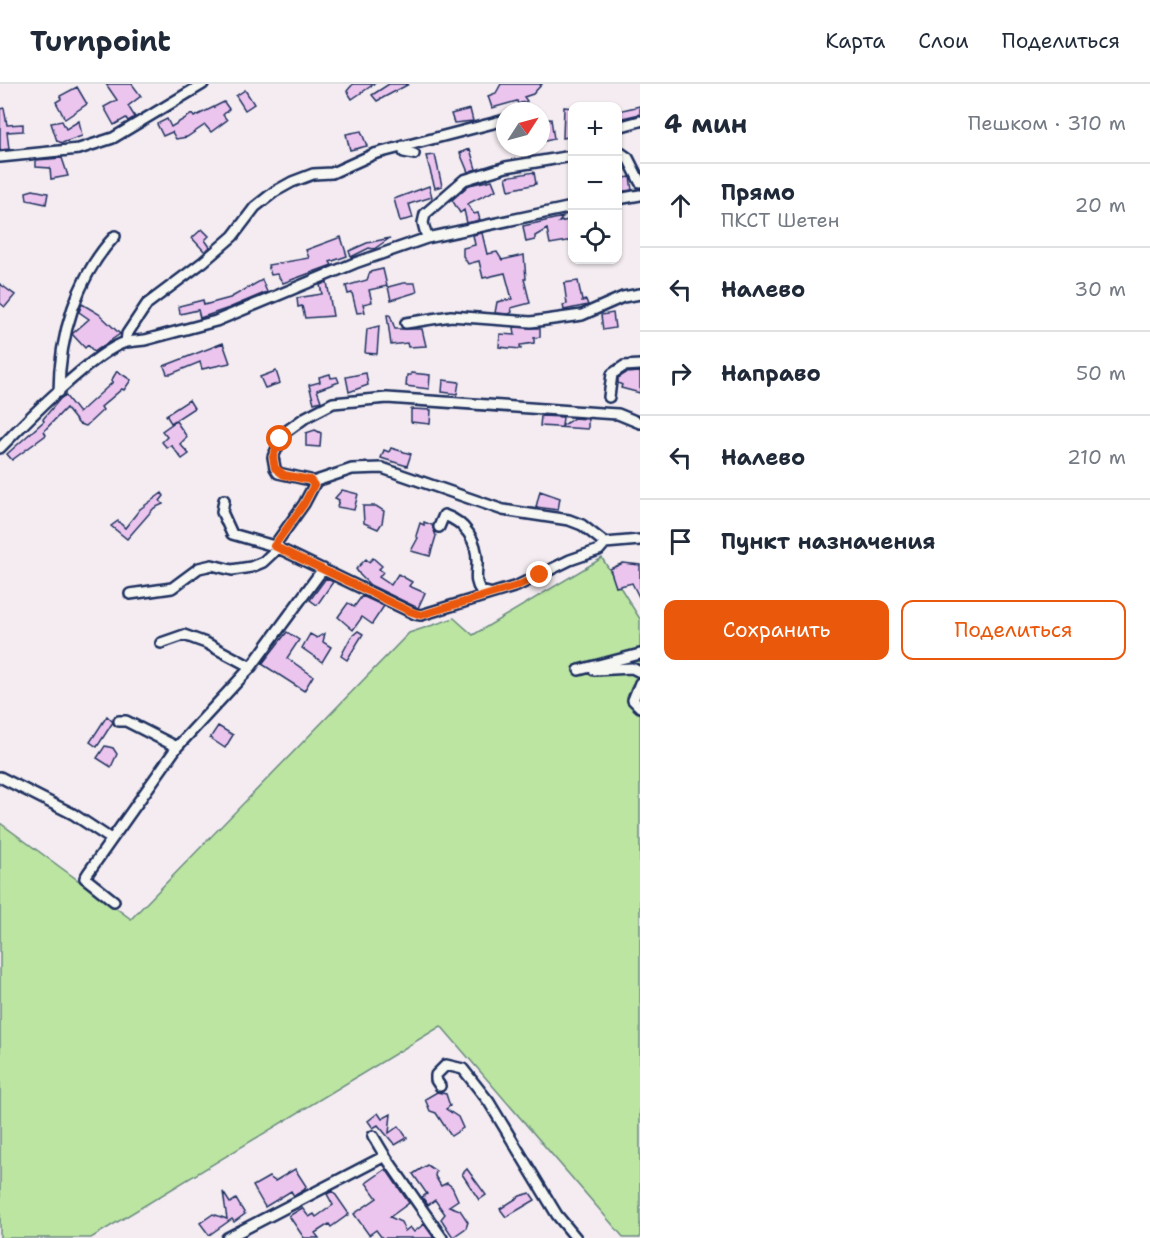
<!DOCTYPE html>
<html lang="ru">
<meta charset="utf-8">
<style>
:root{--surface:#fff;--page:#f6f6f7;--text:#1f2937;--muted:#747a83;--line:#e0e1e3;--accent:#ea580c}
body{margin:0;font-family:"Shantell Sans",sans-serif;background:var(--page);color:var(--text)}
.controls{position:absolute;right:18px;top:18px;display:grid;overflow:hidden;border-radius:12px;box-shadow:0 2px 4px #0004}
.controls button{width:54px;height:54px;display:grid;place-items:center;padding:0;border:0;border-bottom:2px solid var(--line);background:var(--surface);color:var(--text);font:30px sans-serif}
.compass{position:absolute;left:496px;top:18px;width:54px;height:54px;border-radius:50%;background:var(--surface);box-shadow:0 2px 4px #0004;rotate:54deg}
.stop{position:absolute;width:18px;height:18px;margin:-14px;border:4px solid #ea580c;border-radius:50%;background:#fff}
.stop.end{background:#ea580c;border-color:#fff;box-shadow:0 2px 6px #0008}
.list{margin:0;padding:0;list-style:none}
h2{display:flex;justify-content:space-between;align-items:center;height:78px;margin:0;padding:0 24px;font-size:26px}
h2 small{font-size:20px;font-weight:400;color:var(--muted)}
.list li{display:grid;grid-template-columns:39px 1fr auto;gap:18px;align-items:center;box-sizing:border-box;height:84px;padding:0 24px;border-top:2px solid var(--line)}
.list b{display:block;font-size:22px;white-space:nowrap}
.list p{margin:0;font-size:20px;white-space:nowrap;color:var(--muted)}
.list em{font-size:20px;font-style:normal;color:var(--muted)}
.actions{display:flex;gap:12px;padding:18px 24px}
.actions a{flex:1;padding:14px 0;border:2px solid var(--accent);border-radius:12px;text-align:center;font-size:21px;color:var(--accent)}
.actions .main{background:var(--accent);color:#fff}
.icon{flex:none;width:33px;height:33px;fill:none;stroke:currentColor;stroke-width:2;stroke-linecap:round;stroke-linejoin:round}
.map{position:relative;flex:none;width:640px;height:1154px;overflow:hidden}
header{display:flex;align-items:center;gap:36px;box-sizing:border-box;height:84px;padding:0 30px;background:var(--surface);border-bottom:2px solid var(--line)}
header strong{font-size:28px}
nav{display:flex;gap:33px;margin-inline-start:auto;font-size:21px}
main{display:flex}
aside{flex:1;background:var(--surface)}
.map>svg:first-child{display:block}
</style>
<header>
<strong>Turnpoint</strong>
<nav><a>Карта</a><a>Слои</a><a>Поделиться</a></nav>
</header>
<main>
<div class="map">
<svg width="640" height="1154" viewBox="0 0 640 1154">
<rect width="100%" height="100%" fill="#f4ecf1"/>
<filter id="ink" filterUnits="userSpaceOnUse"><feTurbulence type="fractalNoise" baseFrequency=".0167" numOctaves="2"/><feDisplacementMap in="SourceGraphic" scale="12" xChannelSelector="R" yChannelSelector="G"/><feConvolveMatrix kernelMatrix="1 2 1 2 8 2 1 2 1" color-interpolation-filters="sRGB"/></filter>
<g filter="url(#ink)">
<path fill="#bbe5a1" stroke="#6b8a80" stroke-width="1.5" d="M602 474 640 535V1154H624L441 942 91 1154H0V739L131 835 409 549 454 534 473 551Z"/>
<path fill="#ecc5ee" stroke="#1b2f5e" stroke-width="1.5" d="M106 0H132L141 12 128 22 135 33 128 37 126 34 114 41 104 23 117 16Z
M353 0H374L352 15 347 7Z
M389 0H409L377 17 372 11Z
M501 0H542L533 10 524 13 527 17 518 20 517 17 492 24 488 12 496 9Z
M77 3 87 20 65 35 56 18 61 15 60 12Z
M245 6 254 20 245 26 236 12Z
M224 18 229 25 223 31 227 36 211 48 205 41 187 53 176 55 172 48 163 52 157 40 167 35 171 43 192 30 194 33Z
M640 22V30L618 35V27Z
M564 23 573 24V52L563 54Z
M4 24 7 41 23 40V47L7 48 9 65 0 66V25Z
M470 25 473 37 454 39 451 30Z
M551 35 554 55 541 58V36Z
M62 37 66 45 79 37 82 52 62 59 57 57 51 39Z
M361 47 367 62 350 66 346 50Z
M470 65 476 85 468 88 460 69Z
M435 71 442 102 435 104 426 72Z
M62 74 68 92 51 95 50 84 36 83V76Z
M534 88 536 100 509 106 506 93Z
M630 93 632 106 618 108V95Z
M492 96 496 106 467 120 474 130 478 129 480 136 467 139 464 126 460 129 452 116 469 101Z
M429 102 432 113 409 120 413 134 400 137 394 115Z
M33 106 48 109 46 120 27 116 26 108Z
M563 133 559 138 573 135V156L550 160 547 145 535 152V156L526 158 523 142Z
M202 145 209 152 205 156 210 163 205 168 192 154Z
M482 149 487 170 497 168 502 176 524 171 526 195H524L530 219 511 224 512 228 509 230 495 229 497 218 512 215 505 189 483 194 479 177 468 180 463 172V164L475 161 473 151Z
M341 153 347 172 330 178 332 181 283 199 277 190 271 191 268 181 309 174 306 166Z
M390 154 374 165 369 164 351 173 349 167 367 159Z
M383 185 387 202 369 206 372 218 363 220 365 228 357 229 352 209 348 210 346 202 367 196 370 188Z
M262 196 267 208 229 224 200 234 198 226 180 230 179 222 203 216 204 221 230 214Z
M578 197 582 217 586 216 588 221 564 226 563 221 567 220 564 199Z
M327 198 333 232 305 234 302 222 298 223 297 214 322 210 320 201Z
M403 199H415L417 208 391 216 388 203Z
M0 200 15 211 5 223 0 219Z
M82 220 99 230 120 250 94 268 88 261 85 264 72 250 89 235 79 228Z
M613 229 615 244 603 246 601 231Z
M387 231H390L395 245H422L426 262 408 263 407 259 391 261Z
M379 242 377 270 365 269 367 245Z
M514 243 540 244V253L534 254V259L520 261 521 265 499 263 500 250 515 251Z
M223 259 230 279 202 285 200 278 171 290H167L164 282Z
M117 287 131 296 124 306 122 305 101 323 103 326 86 342 79 340 66 324 44 347 46 351 12 376 7 370 44 337 43 335 60 315 65 311 79 329 113 298 111 297Z
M276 287 280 299 265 304 260 293Z
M640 288V309L621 304 622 301 618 299V294L626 289Z
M366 289 368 301 349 308 346 293Z
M411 289 430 291 429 305 406 302 407 291H411Z
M330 290 331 294 337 293 339 298 317 306 321 317 314 319 309 301 320 298 319 293Z
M443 296 459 298 457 310 442 308Z
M189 316 194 324 171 339 166 331Z
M411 325 431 326 430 340 411 338Z
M541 332 563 333 562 342 574 334 588 335V345L540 342Z
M176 337 187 353 180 360 189 370 182 375 171 361 167 364 162 358 167 353 162 347Z
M315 346 321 349 320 363 306 362V349Z
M391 364 411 370 407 382 381 374 384 366 389 368Z
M342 406 358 410 354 426 337 423 339 416 335 414Z
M540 407 560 414 558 426 536 423Z
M162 409 164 412 160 417 163 420 154 424 127 455 111 442 118 437 125 444 140 425Z
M363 422H376L384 427 382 439 378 445 364 439Z
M424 438 432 441 436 452 430 472 411 467 418 454 416 452 420 439 424 441Z
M373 474 382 482 379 485 383 488 379 493 391 501 398 490 412 498 409 502 425 509 418 524 370 501 360 491 356 485 366 475 369 478Z
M623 479 640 481V515L632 499 616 503 610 485Z
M326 494 333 498 317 521 310 516Z
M362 512 384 522 372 540 362 533 353 546 338 533 348 519 354 523Z
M358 547 363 550 347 576 341 572 351 553Z
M287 548 299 556 287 574 313 592 304 607 262 580Z
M325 549 323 558 331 563 322 578 302 564 310 550 317 554Z
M107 632 113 638 97 663 90 658Z
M218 642 233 651 225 664 210 654Z
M105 662 113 664 117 670 111 683 97 674Z
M437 1008 446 1010 450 1022 446 1025 458 1033 463 1044 451 1052 436 1029 430 1027 425 1015Z
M378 1029 382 1035 391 1030 389 1049 399 1042 407 1054 395 1061 378 1041 373 1044 368 1037Z
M427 1081 436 1087 435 1092 441 1102 447 1099 452 1103 458 1116 449 1122 460 1126 468 1138 466 1144 453 1153 441 1135 445 1130 435 1116 428 1121 422 1113 427 1110 413 1090Z
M295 1085 306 1102 304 1106 294 1112 291 1107 265 1123 253 1102 269 1093 275 1097Z
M386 1085 409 1119 390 1133 401 1138 405 1147 410 1143 414 1148 424 1140 434 1154H382L376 1146 369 1151 354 1130 377 1114 366 1099Z
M467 1085 486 1111 479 1116 462 1090Z
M333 1107 349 1130 331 1143 329 1140 315 1149 319 1154H304L289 1132 302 1124 309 1133 314 1130 316 1133 333 1121 327 1110Z
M223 1108 230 1119 236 1115 245 1130 234 1138 232 1135 209 1151 200 1139 213 1130 227 1135Z
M530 1109 535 1116 506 1133 500 1125 520 1112Z"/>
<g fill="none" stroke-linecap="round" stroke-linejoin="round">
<g stroke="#1b2f5e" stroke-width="14">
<path id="minor" d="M618 43 640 37
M403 62 404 68 414 70
M618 67 628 74 640 98
M0 73 79 65 113 54 203 0
M618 115 640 111
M427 154 423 139 425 130 464 96 506 83 572 72
M406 239 451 232 531 238 582 231 623 213 640 210
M126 258 145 256 216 237 355 179 427 154 572 123
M59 308C59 253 77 192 115 152
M609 313 612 290 624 282 640 281
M0 364C25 338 95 267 126 258L127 250 147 220 203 178 233 152 255 123 274 108 292 98 313 90 332 89 374 70 505 36
M313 398 352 385 382 384 503 426 569 436 582 441 605 459 640 456
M224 416 222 428 232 450 274 462
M439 443 444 431C465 438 478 457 477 480 477 491 474 497 481 507L489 509
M605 459 599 466 570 476 517 502 421 531 415 530 274 462 304 420 314 401 310 396 278 389 275 384 273 373 284 349 306 333 333 319 387 314 601 329 618 330 640 339
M130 510 172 504 199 484 212 481 232 486 251 483 263 478 279 463
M161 559 184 551 206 559 251 583
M579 586 640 570
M594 586 632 584 640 588
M640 599 633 616 640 623
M119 637H126L177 663
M0 693 73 730 111 755
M114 817 85 794 88 789 177 663 251 583 323 485
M440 1002 436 996V991L446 981 463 985 489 1018 557 1131 576 1154
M373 1052 385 1072
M227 1154 385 1072 442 1154"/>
</g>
<use href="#minor" stroke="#f6f6f2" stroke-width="9"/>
</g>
</g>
<g fill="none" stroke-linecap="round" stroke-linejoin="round" filter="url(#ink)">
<path stroke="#ea580c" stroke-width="8" d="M280 355 273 373 275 384 284 391 310 396 314 401 304 420 274 462 409 527 421 531 517 502 540 491"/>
</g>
</svg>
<div class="controls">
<button>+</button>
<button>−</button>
<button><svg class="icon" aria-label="locate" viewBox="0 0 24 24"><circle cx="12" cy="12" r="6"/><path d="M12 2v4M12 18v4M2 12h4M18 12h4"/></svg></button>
</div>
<svg class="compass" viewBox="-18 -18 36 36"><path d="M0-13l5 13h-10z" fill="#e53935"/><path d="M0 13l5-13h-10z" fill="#747a83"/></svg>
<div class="stop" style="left:280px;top:355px"></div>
<div class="stop end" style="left:540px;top:491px"></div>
</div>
<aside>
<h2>4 мин<small>Пешком · 310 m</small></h2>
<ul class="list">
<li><svg class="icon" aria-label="ahead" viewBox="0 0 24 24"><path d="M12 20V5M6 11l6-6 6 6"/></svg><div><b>Прямо</b><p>ПКСТ Шетен</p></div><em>20 m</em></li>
<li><svg class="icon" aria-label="left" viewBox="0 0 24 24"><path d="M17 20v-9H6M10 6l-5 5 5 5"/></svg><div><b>Налево</b></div><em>30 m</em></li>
<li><svg class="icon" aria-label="right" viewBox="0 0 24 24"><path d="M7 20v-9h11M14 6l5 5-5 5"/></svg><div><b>Направо</b></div><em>50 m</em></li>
<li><svg class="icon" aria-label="left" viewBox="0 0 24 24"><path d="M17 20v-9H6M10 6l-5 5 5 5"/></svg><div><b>Налево</b></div><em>210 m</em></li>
<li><svg class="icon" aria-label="arrive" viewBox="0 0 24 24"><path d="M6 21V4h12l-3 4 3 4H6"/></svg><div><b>Пункт назначения</b></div></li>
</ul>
<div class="actions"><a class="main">Сохранить</a><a>Поделиться</a></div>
</aside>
</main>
